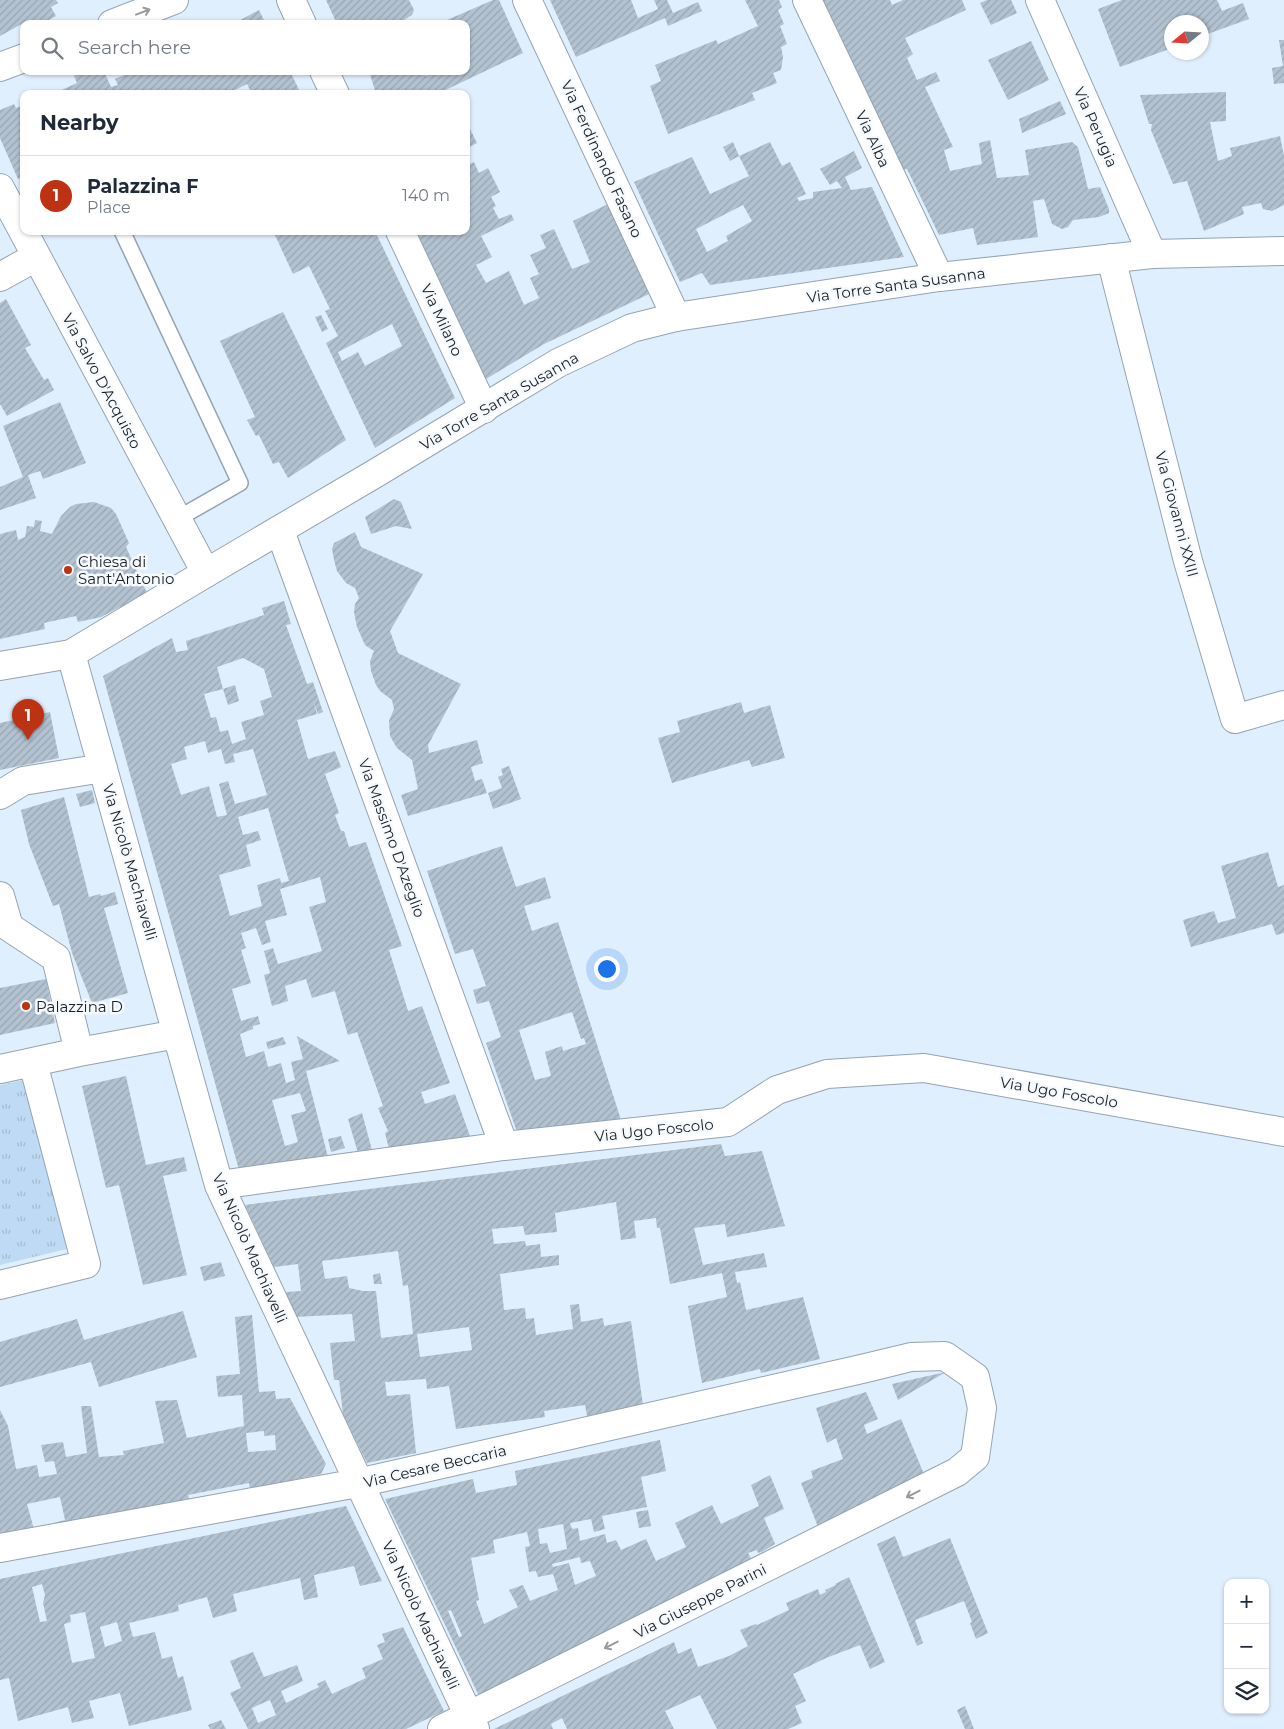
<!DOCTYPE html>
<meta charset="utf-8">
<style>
:root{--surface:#fff;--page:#f6f6f7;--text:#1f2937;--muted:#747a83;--line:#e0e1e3;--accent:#bd3212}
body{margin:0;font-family:Montserrat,sans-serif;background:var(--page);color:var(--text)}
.controls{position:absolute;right:15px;bottom:15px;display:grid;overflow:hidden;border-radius:10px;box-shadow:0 1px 4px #0004}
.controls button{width:45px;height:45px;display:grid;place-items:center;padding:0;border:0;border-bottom:1px solid var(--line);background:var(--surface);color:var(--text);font:25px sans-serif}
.compass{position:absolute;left:1164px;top:15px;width:45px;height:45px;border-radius:50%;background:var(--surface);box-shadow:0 1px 4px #0004;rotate:252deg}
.you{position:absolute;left:606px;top:968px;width:18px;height:18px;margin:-12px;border:4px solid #fff;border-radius:50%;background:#1a73e8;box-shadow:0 0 0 8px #1a73e833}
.badge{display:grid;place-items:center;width:32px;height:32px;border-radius:50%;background:var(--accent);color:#fff;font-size:16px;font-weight:700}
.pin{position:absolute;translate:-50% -41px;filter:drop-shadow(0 1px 2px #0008)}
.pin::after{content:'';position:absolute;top:26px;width:18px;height:15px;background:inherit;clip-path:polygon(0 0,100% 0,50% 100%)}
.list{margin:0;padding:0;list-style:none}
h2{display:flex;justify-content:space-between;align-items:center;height:65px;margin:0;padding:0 20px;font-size:21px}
h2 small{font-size:16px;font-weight:400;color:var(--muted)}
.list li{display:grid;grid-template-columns:32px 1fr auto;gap:15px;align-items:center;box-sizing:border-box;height:80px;padding:0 20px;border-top:1px solid var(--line)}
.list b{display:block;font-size:19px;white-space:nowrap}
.list p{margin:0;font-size:16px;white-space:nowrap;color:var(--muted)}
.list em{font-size:16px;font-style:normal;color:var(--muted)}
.icon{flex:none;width:28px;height:28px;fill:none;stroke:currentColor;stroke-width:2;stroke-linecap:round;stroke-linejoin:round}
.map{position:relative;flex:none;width:1284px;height:1729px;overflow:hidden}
.search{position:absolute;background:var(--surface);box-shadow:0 1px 4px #0004;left:20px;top:20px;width:450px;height:55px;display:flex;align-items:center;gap:12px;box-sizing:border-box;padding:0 18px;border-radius:10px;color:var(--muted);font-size:19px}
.panel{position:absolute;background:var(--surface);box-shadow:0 1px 4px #0004;left:20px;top:90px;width:450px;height:145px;border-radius:10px}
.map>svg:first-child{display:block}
</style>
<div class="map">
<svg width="1284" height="1729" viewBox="0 0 1284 1729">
<defs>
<pattern id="park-tufts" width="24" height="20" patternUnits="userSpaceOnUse" patternTransform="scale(1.25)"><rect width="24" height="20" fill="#bfdaf4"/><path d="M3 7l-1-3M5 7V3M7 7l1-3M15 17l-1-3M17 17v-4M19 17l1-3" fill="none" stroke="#a4bbd1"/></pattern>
<pattern id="building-hatch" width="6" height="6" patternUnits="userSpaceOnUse" patternTransform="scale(1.25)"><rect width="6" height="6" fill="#b3c2d0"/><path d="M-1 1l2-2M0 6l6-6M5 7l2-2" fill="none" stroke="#99a6b2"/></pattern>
</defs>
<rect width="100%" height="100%" fill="#e0effe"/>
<path fill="url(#park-tufts)" d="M28 1079 67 1249 0 1265V1085Z"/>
<path fill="url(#building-hatch)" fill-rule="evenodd" d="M0 0H56L58 3 51 7 56 16 42 24H28L27 21 0 36Z
M326 0H409L414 10 412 15 397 24H337Z
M493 0H499L523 53 437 94H376L369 71H423L426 76 438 71H466V24H449L447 20Z
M550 0H631L638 18 658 9 654 0H667L673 13 698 2 702 11 668 26 665 18 576 57Z
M745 0H779L782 7 778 10 784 24 780 26 787 44 781 47 783 57 781 70 773 73 777 83 752 93 755 100 668 134 650 86 661 81 655 65 716 40 718 44 758 26Z
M818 0H890L892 5 903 0H962L966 10 905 38 913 54 907 58 917 80 936 72 940 81 925 87 953 147 944 150 950 171 982 164 979 143 990 140 997 178 1029 175 1025 150 1072 142 1078 147 1088 189 1100 187 1109 209V213L1099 217 1073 220 1068 227 1062 229 1052 224 1044 199 1033 201 1038 237 977 245 973 228 939 235 907 169 898 171Z
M987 0H1011L1017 13 991 25 980 3Z
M1122 0H1217L1222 11 1243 3 1249 19 1202 36V22H1172V48L1120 67 1098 9Z
M259 10 266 24H233Z
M1279 40H1284V83L1274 84 1272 68 1283 66Z
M1031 41 1049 80 1008 100 988 60Z
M86 71H94L95 75 104 71 111 87 118 85 115 79 133 71H290L301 94H252L247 84 231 92 232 94H53L77 83 74 76Z
M1226 92V121L1210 122 1218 161 1232 156 1230 148 1280 136 1284 156V205L1272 211 1263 209 1261 203 1242 207 1244 214 1204 231 1187 181 1173 184 1151 130 1152 124H1149L1140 95Z
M1060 101 1066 114 1022 133 1019 119Z
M14 104 16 108 24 105V177L18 179 0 138V110Z
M466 121 477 143 466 149Z
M733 142 739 156 730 161 723 147Z
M770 142 782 166 790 162 806 194 797 198 799 201 813 198V192L842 188 837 181 830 185 820 169 854 151 862 168 845 177 851 190 872 187 904 257 710 285 702 273 680 282 634 182 692 157 710 194 749 176 739 156ZM743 205 752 221 726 236 728 241 707 252 696 229Z
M474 162 479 173 488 168 500 192 491 197 496 206 493 208 499 219 511 214 514 220 481 236 492 257 476 265 486 283 509 271 524 305 539 298 530 278 539 274 530 255 546 248 540 235 554 229 572 269 590 262 573 221 608 204 649 294 544 344 486 379 416 231H466V166Z
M273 231H375L455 398 375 448 326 343 338 336 325 311 330 309 309 266 293 274ZM392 324 402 346 365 366 358 352 342 361 338 352Z
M6 299 31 345 25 348 44 380 48 378 54 390 7 416 0 404V303Z
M283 312 346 440 288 478 279 462 273 464 259 435 256 436 247 420 255 417 220 341Z
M321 315 328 329 322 332 315 317Z
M60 402 86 463 43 479 40 471 28 475 36 498 0 510V487L23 477 3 426Z
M394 499 401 502 412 529 396 526 371 534 365 517Z
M94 502 111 508 116 514 129 543 126 547 147 593 101 617 78 622 76 616 44 623 45 629 0 639V534L16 530 18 540 25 537 27 526 34 527 35 520 42 521 40 531 52 534 61 516 70 507 76 504Z
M355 532 361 547 423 574 390 631 398 653 461 684 428 745 429 753 477 740 483 763 471 767 475 781 482 779 487 793 408 816 401 795 418 789 412 760 397 748 390 736 389 721 394 709 392 700 380 691 376 685 371 671 370 661 374 651 365 645 357 627 354 612 355 604 359 598 355 588 346 583 337 571 334 560 332 549 334 543Z
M284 601 291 624 286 625 307 684 313 682 323 712 318 714 313 700 317 714 297 720 308 759 335 751 341 767 325 774 339 813 335 815 341 831H344L349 847 366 842 402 946 389 950 408 1011 422 1006 450 1083 421 1092 425 1104 455 1094 471 1139 389 1149 385 1133 388 1131 378 1108 383 1106 357 1032 348 1035 335 991 312 998 306 979 285 986 288 1001 272 1006 264 975 270 973 264 951 273 948 278 964 322 951 309 907 326 902 320 877 280 889 287 915 265 921 271 942 262 945 256 928 241 933 246 948 241 950 251 983 232 989 241 1021 258 1016 260 1024 253 1026V1029L240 1034 246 1057 264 1051 268 1067 281 1063 286 1083 295 1080 291 1062 303 1059 297 1036 340 1061 306 1071 328 1157 239 1170 103 676 172 638 176 652 188 650 186 641 264 615 262 608ZM243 658 264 669 272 697 260 701 264 715 241 722 246 739 232 744 228 730 220 732 216 717 211 718 204 694 223 689 217 667ZM205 741 208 753 221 749 225 764 235 762 233 754 253 749 267 795 235 804 228 781 219 784 227 815 217 817 209 786 181 795 171 764 187 759 184 747ZM268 808 289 881 281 883 280 878 257 885 262 906 230 916 219 875 251 866 246 845 261 840 258 831 243 835 238 817ZM300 1093 306 1111 291 1115 298 1142 285 1146 272 1100Z
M235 685 239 701 228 705 223 689Z
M741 702 744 713 770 705 785 758 752 767 749 760 672 783 658 738 680 732 677 721Z
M50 712 59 758 0 770V723Z
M509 766 521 799 493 809 488 793 502 788 498 777 503 775 501 769Z
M92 790 95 803 80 807 76 794Z
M64 797 89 897 100 894 101 896 115 892 118 904 104 908 128 993 92 1003 72 953 59 904 53 906 29 844 21 810Z
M502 846 516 887 545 877 551 898 524 906 532 931 558 922 621 1120 517 1132 486 1043 501 1037 489 1001 477 1004 473 990 486 986 473 949 455 954 427 871ZM572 1012 581 1039 584 1038 586 1044 563 1051 562 1046 545 1052 551 1076 535 1080 519 1030Z
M1268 852 1278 887 1284 885V933L1276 935 1272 924 1191 947 1183 920 1214 911 1218 923 1236 918 1221 866Z
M46 979 55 1023 0 1035V988Z
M283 1037 286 1044 268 1049 266 1042Z
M126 1076 146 1165 184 1157 187 1171 163 1176 187 1275 143 1285 119 1185 106 1188 82 1086Z
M362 1113 372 1150 358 1153 348 1119Z
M341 1136 345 1148 331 1152 328 1139Z
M721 1144 725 1156 762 1151 785 1226 727 1237 725 1224 694 1228 703 1265 764 1253 767 1267 735 1272 737 1283 740 1282 746 1310 803 1297 820 1359 761 1373 760 1369 702 1383 688 1306 727 1297 722 1273 670 1284 665 1255 660 1228H657L656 1218 634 1221 636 1238 621 1240 616 1202 555 1213 557 1232 525 1235 523 1226 492 1229 494 1244 525 1241 526 1246 540 1244 541 1257 559 1255V1265L500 1274 504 1310 525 1308 526 1319 534 1318 536 1335 573 1329 570 1305 579 1304 581 1322 603 1318 604 1326 631 1321 643 1405 587 1416 585 1405 544 1411 545 1417 456 1429 449 1386 427 1389 426 1379 385 1382 387 1396 410 1394 416 1453 367 1463 343 1414 339 1380H334L330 1343 355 1341 352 1314 295 1317 286 1292 301 1291 298 1264 274 1267 245 1205ZM398 1251 403 1286 408 1285 413 1334 381 1338 376 1291H363L349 1288 347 1276 325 1279 322 1261ZM469 1327 472 1350 420 1357 417 1334Z
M221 1262 225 1276 204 1281 200 1267Z
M380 1273 382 1284H374L373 1275Z
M183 1311 197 1357 99 1387 91 1362 0 1387V1342L77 1319 84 1340Z
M252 1315 259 1392 275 1391 276 1399 290 1398 326 1464 321 1474 250 1489 249 1483 188 1495 190 1502 55 1529 54 1523 65 1520 60 1497 27 1504 35 1533 0 1540V1410L8 1426 16 1469 37 1465 39 1477 57 1474 54 1461 45 1462 41 1445 63 1442 66 1457 87 1453 81 1406H91L99 1457 124 1455 123 1451 164 1443 155 1401 177 1400 187 1438 244 1426 242 1395 218 1397 216 1376 240 1374 235 1317ZM264 1431V1436L275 1435 276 1450 248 1452 246 1433Z
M946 1372 898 1400 892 1384Z
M866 1392 878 1419 864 1425 867 1434 901 1419 926 1479 820 1532 801 1483 813 1478 811 1471 843 1459 836 1438 827 1443 816 1408Z
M660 1440 666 1471 641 1477 647 1507 602 1516 605 1529 594 1532 591 1519 570 1523 572 1529 578 1528 580 1541 605 1534 607 1543 616 1540 621 1550 646 1539 656 1561 686 1547 675 1523 712 1505 721 1524 759 1506 751 1485 770 1475 784 1509 764 1518 775 1544 762 1552 758 1553 757 1550 748 1553 753 1562 479 1696 385 1499 473 1479 476 1493 517 1485 515 1471ZM563 1524 567 1549 550 1553 547 1543 540 1544 538 1529ZM527 1532 530 1546 525 1547 529 1572 536 1571 538 1577 553 1574 558 1590 530 1601 523 1585 509 1590 518 1607 484 1624 476 1601 479 1600 471 1558 495 1553 493 1540ZM580 1557 581 1563 590 1561 596 1576 575 1585 569 1563 553 1567 552 1564ZM451 1610 462 1636 459 1637 448 1611Z
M346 1506 382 1581 360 1586 354 1566 314 1575 318 1597 304 1600 300 1578 233 1594 237 1611 213 1618 207 1597 178 1605 179 1611 129 1623 133 1637 155 1632 162 1659 172 1656 178 1678 183 1676 192 1710 129 1726 120 1693 89 1701 94 1718 72 1723 68 1707 18 1721 9 1678 0 1680V1579ZM42 1584 45 1595 43 1603 47 1621 40 1622 32 1587ZM85 1612 95 1658 72 1663 64 1624 71 1622 70 1615ZM117 1622 122 1641 105 1647 100 1627Z
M648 1510 651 1526 639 1528 636 1512Z
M895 1536 903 1557 950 1538 988 1633 976 1639 970 1623 972 1622 964 1601 915 1620 923 1643 917 1646 877 1544Z
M849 1577 885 1662 870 1669 860 1645 826 1658 793 1674 806 1701 795 1706 802 1723 788 1729H717L700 1695 665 1711 674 1729H567L562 1718 551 1724 553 1729H494L674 1642 678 1654 691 1648 698 1667 729 1656 748 1646 740 1630 756 1624 757 1625 789 1610 786 1603 818 1589 820 1595 826 1592 825 1590 836 1585 835 1584Z
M403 1627 444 1711 406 1729H248L230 1693 241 1688 230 1661 253 1652 264 1677 297 1665 303 1681 281 1691 286 1703 319 1687 317 1684 325 1680 332 1694 366 1678 362 1668 383 1659 377 1645 385 1642 382 1634ZM270 1700 276 1715 258 1723 252 1708Z
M965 1706 974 1729H965L957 1710Z
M221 1720 226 1729H210L208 1725Z"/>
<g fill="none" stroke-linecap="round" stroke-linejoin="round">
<g stroke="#95a3b1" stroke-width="18">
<path id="lane" d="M122 231 240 483 177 519"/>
</g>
<g stroke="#95a3b1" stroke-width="30">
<path id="street" d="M291 0 302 24
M527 0 676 317
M807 0 939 277
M1040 0 1152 254
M112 24 174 0
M0 67 24 58
M324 71 335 94
M0 188 206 573
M400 231 484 409
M1111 258 1188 561 1235 719 1284 705
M0 277 36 257
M280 531 504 1146
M71 654 219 1185 475 1729
M0 795 23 781 103 768
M0 896 9 927 56 958 79 1052
M0 1069 79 1052 177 1034
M219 1185 504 1146 728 1122 777 1090 827 1074 924 1068 1284 1132
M0 1285 86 1264 33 1063
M0 1548 358 1483 866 1368 911 1357 945 1356 975 1377 982 1408 975 1457 957 1472 442 1729"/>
</g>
<g stroke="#95a3b1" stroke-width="30">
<path id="secondary" d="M0 666 71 654 206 573 376 473 558 363 632 328 676 317 939 277 1152 254 1284 251"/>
</g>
<use href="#lane" stroke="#fff" stroke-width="15"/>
<use href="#street" stroke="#fff" stroke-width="28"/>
<use href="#secondary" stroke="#fff" stroke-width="28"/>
</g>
<defs><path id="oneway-shaft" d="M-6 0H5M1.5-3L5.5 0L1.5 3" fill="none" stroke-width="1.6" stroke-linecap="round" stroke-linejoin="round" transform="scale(1.25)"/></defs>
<g stroke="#989a9d">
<use href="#oneway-shaft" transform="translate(143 12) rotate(-21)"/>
<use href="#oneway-shaft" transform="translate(913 1494) rotate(153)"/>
<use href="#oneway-shaft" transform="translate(611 1645) rotate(153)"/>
</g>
<g fill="#bd3212" stroke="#f7fafd" stroke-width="2">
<circle cx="68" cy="570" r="5"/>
<circle cx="26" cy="1006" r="5"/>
</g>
<g text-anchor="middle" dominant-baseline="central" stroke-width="5" stroke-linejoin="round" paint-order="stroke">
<g font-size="15" fill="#1a1f25" stroke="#f7fafd">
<text transform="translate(1096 127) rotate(66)">Via Perugia</text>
<text transform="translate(873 139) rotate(65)">Via Alba</text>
<text transform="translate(602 159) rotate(65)">Via Ferdinando Fasano</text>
<text transform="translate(896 285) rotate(-8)">Via Torre Santa Susanna</text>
<text transform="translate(442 320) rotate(65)">Via Milano</text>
<text transform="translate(102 381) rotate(62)">Via Salvo D'Acquisto</text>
<text transform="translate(499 401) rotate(-30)">Via Torre Santa Susanna</text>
<text transform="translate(1177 514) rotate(75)">Via Giovanni XXIII</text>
<text transform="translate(392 838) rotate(70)">Via Massimo D'Azeglio</text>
<text transform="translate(130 862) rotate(74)">Via Nicolò Machiavelli</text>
<text transform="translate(1059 1092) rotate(10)">Via Ugo Foscolo</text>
<text transform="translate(654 1130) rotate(-6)">Via Ugo Foscolo</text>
<text transform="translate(250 1248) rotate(66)">Via Nicolò Machiavelli</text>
<text transform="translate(435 1466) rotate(-13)">Via Cesare Beccaria</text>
<text transform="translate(700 1601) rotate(-27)">Via Giuseppe Parini</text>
<text transform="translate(421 1615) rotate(65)">Via Nicolò Machiavelli</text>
</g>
<g font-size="15" fill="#1a1f25" stroke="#f7fafd" text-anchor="start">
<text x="78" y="561">Chiesa di<tspan x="78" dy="17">Sant'Antonio</tspan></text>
<text x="36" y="1006">Palazzina D</text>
</g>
</g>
</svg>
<div class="controls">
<button>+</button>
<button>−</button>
<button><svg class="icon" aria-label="layers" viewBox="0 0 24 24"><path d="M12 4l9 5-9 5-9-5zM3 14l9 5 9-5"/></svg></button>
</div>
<svg class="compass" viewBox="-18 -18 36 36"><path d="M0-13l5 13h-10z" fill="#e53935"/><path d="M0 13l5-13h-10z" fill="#747a83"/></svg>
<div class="you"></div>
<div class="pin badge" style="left:28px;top:740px">1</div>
<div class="search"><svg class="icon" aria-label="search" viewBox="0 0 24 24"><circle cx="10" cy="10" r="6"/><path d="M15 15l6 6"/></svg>Search here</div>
<section class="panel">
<h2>Nearby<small></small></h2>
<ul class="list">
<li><span class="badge">1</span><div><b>Palazzina F</b><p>Place</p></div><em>140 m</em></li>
</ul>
</section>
</div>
